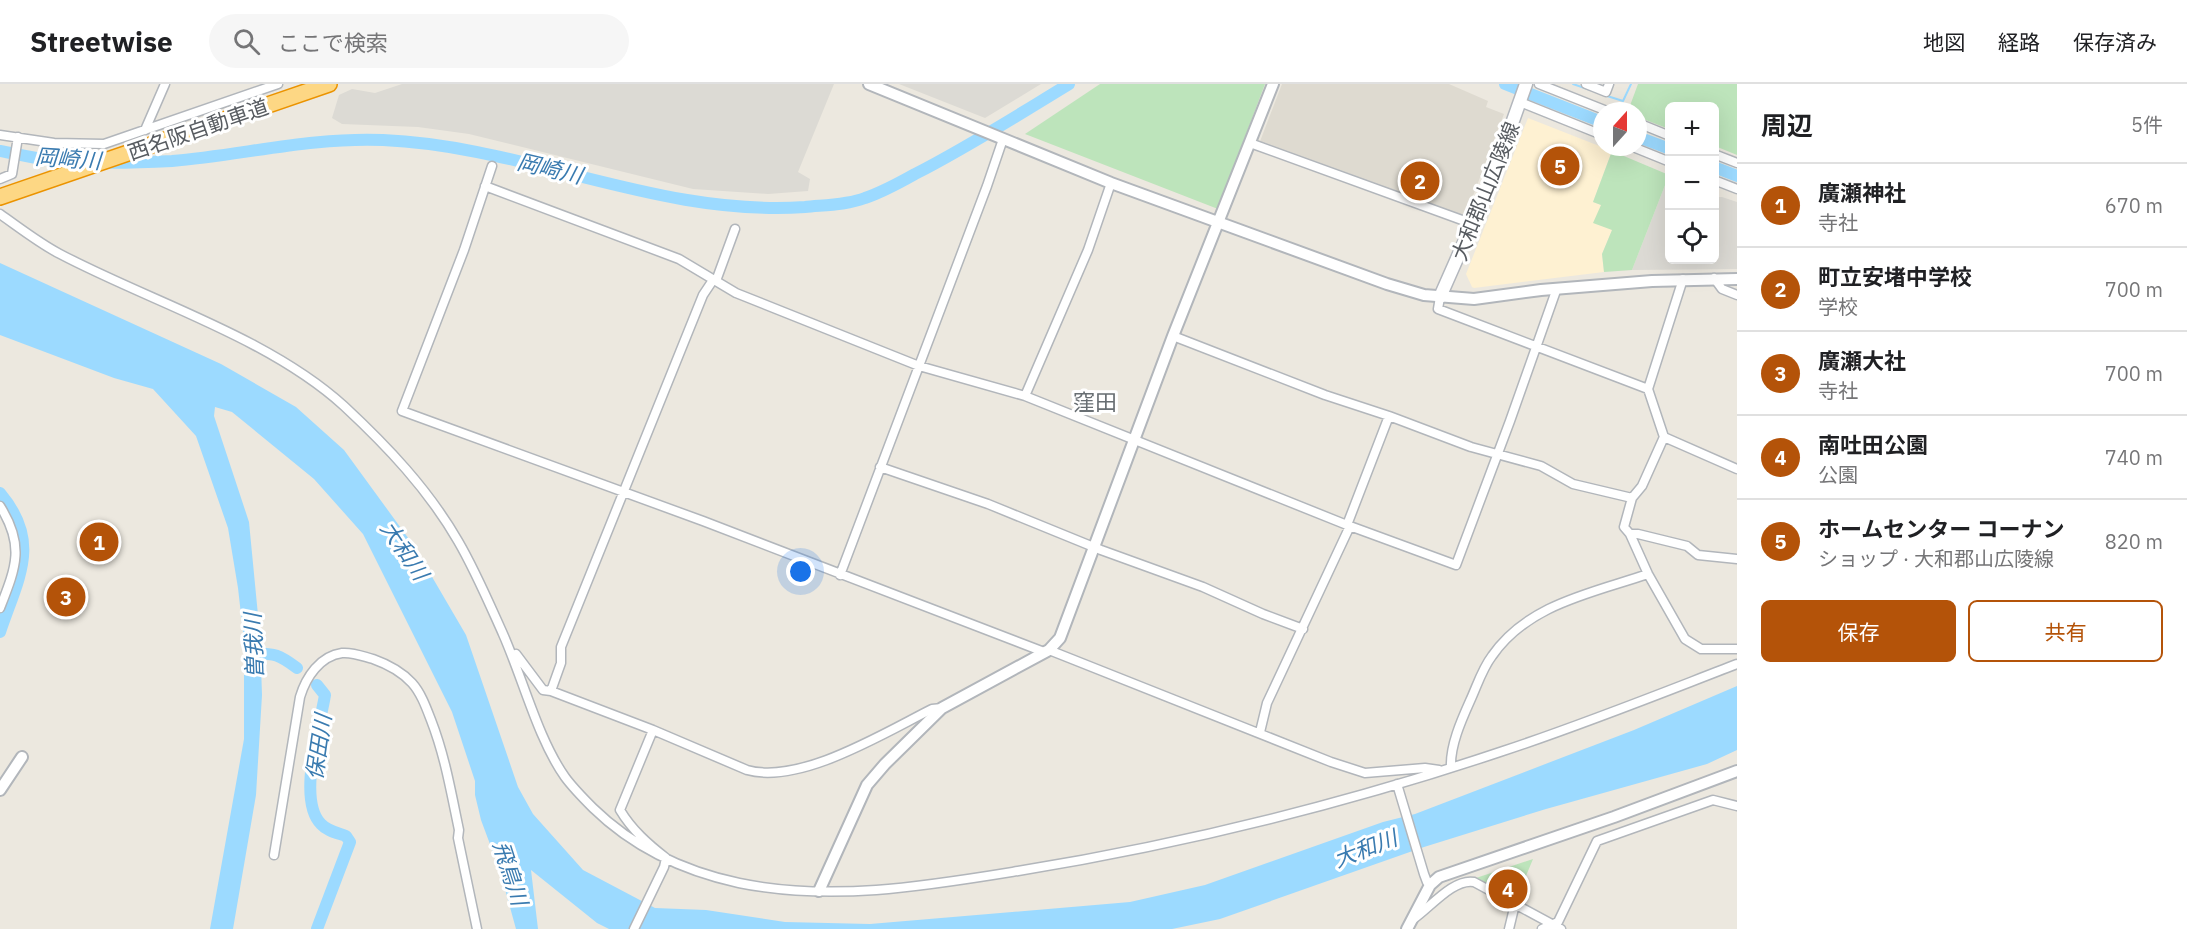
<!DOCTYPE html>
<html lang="ja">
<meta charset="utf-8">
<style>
:root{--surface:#fff;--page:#f6f6f6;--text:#202124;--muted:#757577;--line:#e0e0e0;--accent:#b45309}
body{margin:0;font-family:"IBM Plex Sans","Noto Sans JP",sans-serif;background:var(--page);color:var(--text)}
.controls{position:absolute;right:18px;top:18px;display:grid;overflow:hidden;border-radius:9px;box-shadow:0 6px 24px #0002}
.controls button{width:54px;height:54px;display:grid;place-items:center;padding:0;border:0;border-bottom:2px solid var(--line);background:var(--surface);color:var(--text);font:30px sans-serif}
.compass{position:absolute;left:1593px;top:18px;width:54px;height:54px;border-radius:50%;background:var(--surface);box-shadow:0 6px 24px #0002;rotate:21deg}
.you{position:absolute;left:801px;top:488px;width:21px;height:21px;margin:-15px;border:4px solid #fff;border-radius:50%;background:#1a73e8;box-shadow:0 0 0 9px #1a73e833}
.badge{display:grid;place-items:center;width:39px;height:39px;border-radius:50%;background:var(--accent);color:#fff;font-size:20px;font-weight:700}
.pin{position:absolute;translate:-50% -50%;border:3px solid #fff;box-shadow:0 2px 6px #0006}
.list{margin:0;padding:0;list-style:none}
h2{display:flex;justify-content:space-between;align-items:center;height:78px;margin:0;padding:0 24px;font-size:26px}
h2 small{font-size:20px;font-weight:400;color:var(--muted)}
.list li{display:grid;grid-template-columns:39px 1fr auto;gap:18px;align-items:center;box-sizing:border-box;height:84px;padding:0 24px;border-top:2px solid var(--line)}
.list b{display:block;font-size:22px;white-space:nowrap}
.list p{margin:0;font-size:20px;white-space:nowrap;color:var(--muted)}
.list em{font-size:20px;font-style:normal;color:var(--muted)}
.actions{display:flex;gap:12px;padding:18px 24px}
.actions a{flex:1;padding:14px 0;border:2px solid var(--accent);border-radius:9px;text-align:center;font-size:21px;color:var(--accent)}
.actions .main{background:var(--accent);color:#fff}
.icon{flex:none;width:33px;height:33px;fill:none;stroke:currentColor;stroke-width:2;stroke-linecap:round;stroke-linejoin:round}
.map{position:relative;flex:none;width:1737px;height:845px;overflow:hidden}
header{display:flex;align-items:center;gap:36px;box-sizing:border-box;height:84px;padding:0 30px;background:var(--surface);border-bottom:2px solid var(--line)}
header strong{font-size:28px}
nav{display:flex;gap:33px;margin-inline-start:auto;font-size:21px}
.search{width:420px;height:54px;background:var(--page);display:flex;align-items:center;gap:15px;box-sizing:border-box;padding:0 21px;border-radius:33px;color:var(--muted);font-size:22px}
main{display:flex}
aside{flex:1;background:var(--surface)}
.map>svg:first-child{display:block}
</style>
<header>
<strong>Streetwise</strong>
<div class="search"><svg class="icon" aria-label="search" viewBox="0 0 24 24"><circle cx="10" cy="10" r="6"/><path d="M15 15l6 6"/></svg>ここで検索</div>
<nav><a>地図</a><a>経路</a><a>保存済み</a></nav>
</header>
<main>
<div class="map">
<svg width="1737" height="845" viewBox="0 0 1737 845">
<rect width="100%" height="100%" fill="#ece8df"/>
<path fill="#fef1d2" d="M1528 34 1612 67 1593 118 1601 121 1612 146 1602 170 1604 188 1474 204 1472 203 1466 190Z"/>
<path fill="#dcdad4" d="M402 0H834L798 88 810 95 808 107 768 110 693 105 469 50 418 43 342 40 332 34 339 11 352 5 375 9Z
M899 0H1041L985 34Z
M1669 91 1670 176H1714L1715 113H1722L1737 118V185L1632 186Z"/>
<path fill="#dedad0" d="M1282 0H1449L1488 17 1486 23 1504 30 1465 133 1259 60Z"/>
<path fill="#bde4bb" d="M1100 0H1265L1218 125 1025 50Z
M1638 0H1737V71L1715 62 1714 22H1670L1669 45 1638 33V27H1628Z
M1612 67 1669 91 1632 186 1604 188 1602 170 1612 146 1593 139 1601 121 1593 118Z
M1533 775 1516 816 1476 794Z"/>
<path fill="#9cdaff" d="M0 179 221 280 296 323 344 366 414 462 466 551 518 703 533 730 583 786 655 824 706 826 785 838 870 840 1130 818 1205 801 1383 738 1415 730 1634 646 1737 602V666L1707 680 1546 725 1424 763 1220 835 1172 845H609L597 839 531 786 538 845H516L500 787 481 736 475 711V697L452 628 363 450 314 395 232 328 215 323 214 332 249 438 260 552 262 611 256 711 233 845H210L244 655V557L238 504 228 444 196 352 153 305 114 294 0 251Z"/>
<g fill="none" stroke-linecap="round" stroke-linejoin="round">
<path stroke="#9cdaff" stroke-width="2" d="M1573 0 1599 9
M1604 11 1623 17 1631 0"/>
<path stroke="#9cdaff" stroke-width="12" d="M1505 0 1602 38
M1638 53 1670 65
M0 67C16 70 33 74 49 76 86 80 135 79 172 77 242 71 312 53 383 56 527 62 657 133 805 123 824 121 847 121 865 114 883 108 899 99 915 90 968 63 1018 31 1069 0
M1714 83 1737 92
M0 409C42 459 18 494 0 548
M253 569C276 570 278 570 297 584
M317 845 350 758 346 752C338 749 327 747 321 740 297 716 320 642 325 611L317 601"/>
<g stroke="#b2b6bb" stroke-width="11">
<path id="minor" d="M1539 0 1607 27
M1586 0 1606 8 1609 0
M1520 18 1602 51
M1638 39 1670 52
M145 46 165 0
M0 51 54 59 104 60 278 0
M1250 59 1473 140
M1633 63 1670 78
M1714 70 1737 79
M492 82 464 166 402 327 703 437 1044 568
M0 95 12 90 18 53
M1714 96 1737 105
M485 102 679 175 736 209 919 282 1025 312 1347 441 1456 481 1510 337 1557 204
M0 130C20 144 39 159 60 170 151 218 268 253 344 322 387 362 428 405 458 457 475 486 489 519 503 550 523 595 538 655 565 693 573 704 584 715 593 724 634 764 683 787 739 799 832 818 926 802 1018 787 1183 760 1345 720 1503 667 1582 641 1659 610 1737 580
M1714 194 1722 205 1737 211
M1683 195 1648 305 1664 353 1642 402 1632 414 1624 443 1630 450 1648 490 1685 555 1701 565H1737
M716 197 735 145
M1440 213 1438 225 1648 305
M1173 252 1325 311 1389 332 1471 363 1541 382 1573 400 1632 414
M1025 312 1088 166 1111 99
M1664 353 1737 385
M880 383 988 420 1101 466 1203 503 1263 530 1303 545
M0 422C25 462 16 483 0 524
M1347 441 1389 332
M1630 450H1638L1687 462 1698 471 1737 475
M840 491 987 102 1003 55
M1049 566 1331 678 1365 689 1425 684 1439 686
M516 570 543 606 551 607 653 646 747 686C800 701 884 649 932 625L942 624
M551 607 561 579V563L703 211 713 196
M1260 648 1267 619 1350 442
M1451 683C1450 662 1461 637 1470 617 1477 602 1482 585 1492 572 1528 520 1592 509 1648 490
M1397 700 1424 790 1427 798 1430 801
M274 771 300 613C306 593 320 572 342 569 353 568 362 572 373 575 387 580 402 588 412 599 421 609 426 623 431 636 445 672 451 708 459 746L458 754 477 845
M1412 836C1429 825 1453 794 1474 798L1561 845
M634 845 664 783 666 774C648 760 632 746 620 726L653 646
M1509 845 1515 820
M1542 845 1558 838 1597 757 1713 716 1737 722"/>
</g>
<g stroke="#b2b6bb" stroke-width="14">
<path id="tertiary" d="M869 0 1111 99 1387 200 1424 211 1474 215 1541 206 1652 197 1737 195
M0 706 22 673
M819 807 867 701 885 680 942 624 1049 566 1060 554 1173 252 1273 0
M1407 845 1430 801 1439 793 1614 733 1737 687"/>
</g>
<g stroke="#b3b7bd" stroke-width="15">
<path id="secondary" d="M1440 213 1493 93 1526 0"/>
</g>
<g stroke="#eb9300" stroke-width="18">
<path id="motorway" d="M0 113 329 0"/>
</g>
<use href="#minor" stroke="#fff" stroke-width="8"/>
<use href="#tertiary" stroke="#fff" stroke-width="10"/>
<use href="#secondary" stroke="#fff" stroke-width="12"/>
<use href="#motorway" stroke="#fdd784" stroke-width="15"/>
</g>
<g text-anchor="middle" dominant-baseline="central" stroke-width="6" stroke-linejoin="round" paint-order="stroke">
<g font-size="21" fill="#585c61" stroke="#fff">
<text transform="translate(198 45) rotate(-19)">西名阪自動車道</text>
<text transform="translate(1485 107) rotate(-68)">大和郡山広陵線</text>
</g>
<g font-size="22" font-style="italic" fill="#3a7bb0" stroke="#fff">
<text transform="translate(68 74) rotate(4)">岡崎川</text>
<text transform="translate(550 84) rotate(13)">岡崎川</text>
<text transform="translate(405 466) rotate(56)">大和川</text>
<text transform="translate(253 562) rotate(-92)">曽我川</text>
<text transform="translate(318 663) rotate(-82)">保田川</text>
<text transform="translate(1365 764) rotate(-21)">大和川</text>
<text transform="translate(511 789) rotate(72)">飛鳥川</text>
</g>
<g font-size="22" fill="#696f73" stroke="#fff">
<text x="1095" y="317">窪田</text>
</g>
</g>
</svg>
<div class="controls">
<button>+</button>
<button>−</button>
<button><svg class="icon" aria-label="locate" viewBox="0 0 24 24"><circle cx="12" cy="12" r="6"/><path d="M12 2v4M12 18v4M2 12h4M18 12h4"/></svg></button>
</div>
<svg class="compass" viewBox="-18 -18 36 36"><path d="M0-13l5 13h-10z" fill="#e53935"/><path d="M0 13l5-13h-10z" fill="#757577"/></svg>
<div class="you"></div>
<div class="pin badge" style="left:99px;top:458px">1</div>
<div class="pin badge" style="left:1420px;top:97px">2</div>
<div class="pin badge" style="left:66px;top:513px">3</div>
<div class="pin badge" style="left:1508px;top:805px">4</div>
<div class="pin badge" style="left:1560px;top:82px">5</div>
</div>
<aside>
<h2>周辺<small>5件</small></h2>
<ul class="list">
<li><span class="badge">1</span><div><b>廣瀬神社</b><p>寺社</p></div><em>670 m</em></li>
<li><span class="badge">2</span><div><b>町立安堵中学校</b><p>学校</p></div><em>700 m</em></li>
<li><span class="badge">3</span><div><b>廣瀬大社</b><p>寺社</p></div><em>700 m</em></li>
<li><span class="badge">4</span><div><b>南吐田公園</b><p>公園</p></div><em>740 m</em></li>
<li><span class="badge">5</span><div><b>ホームセンター コーナン</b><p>ショップ · 大和郡山広陵線</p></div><em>820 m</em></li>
</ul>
<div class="actions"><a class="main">保存</a><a>共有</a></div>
</aside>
</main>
